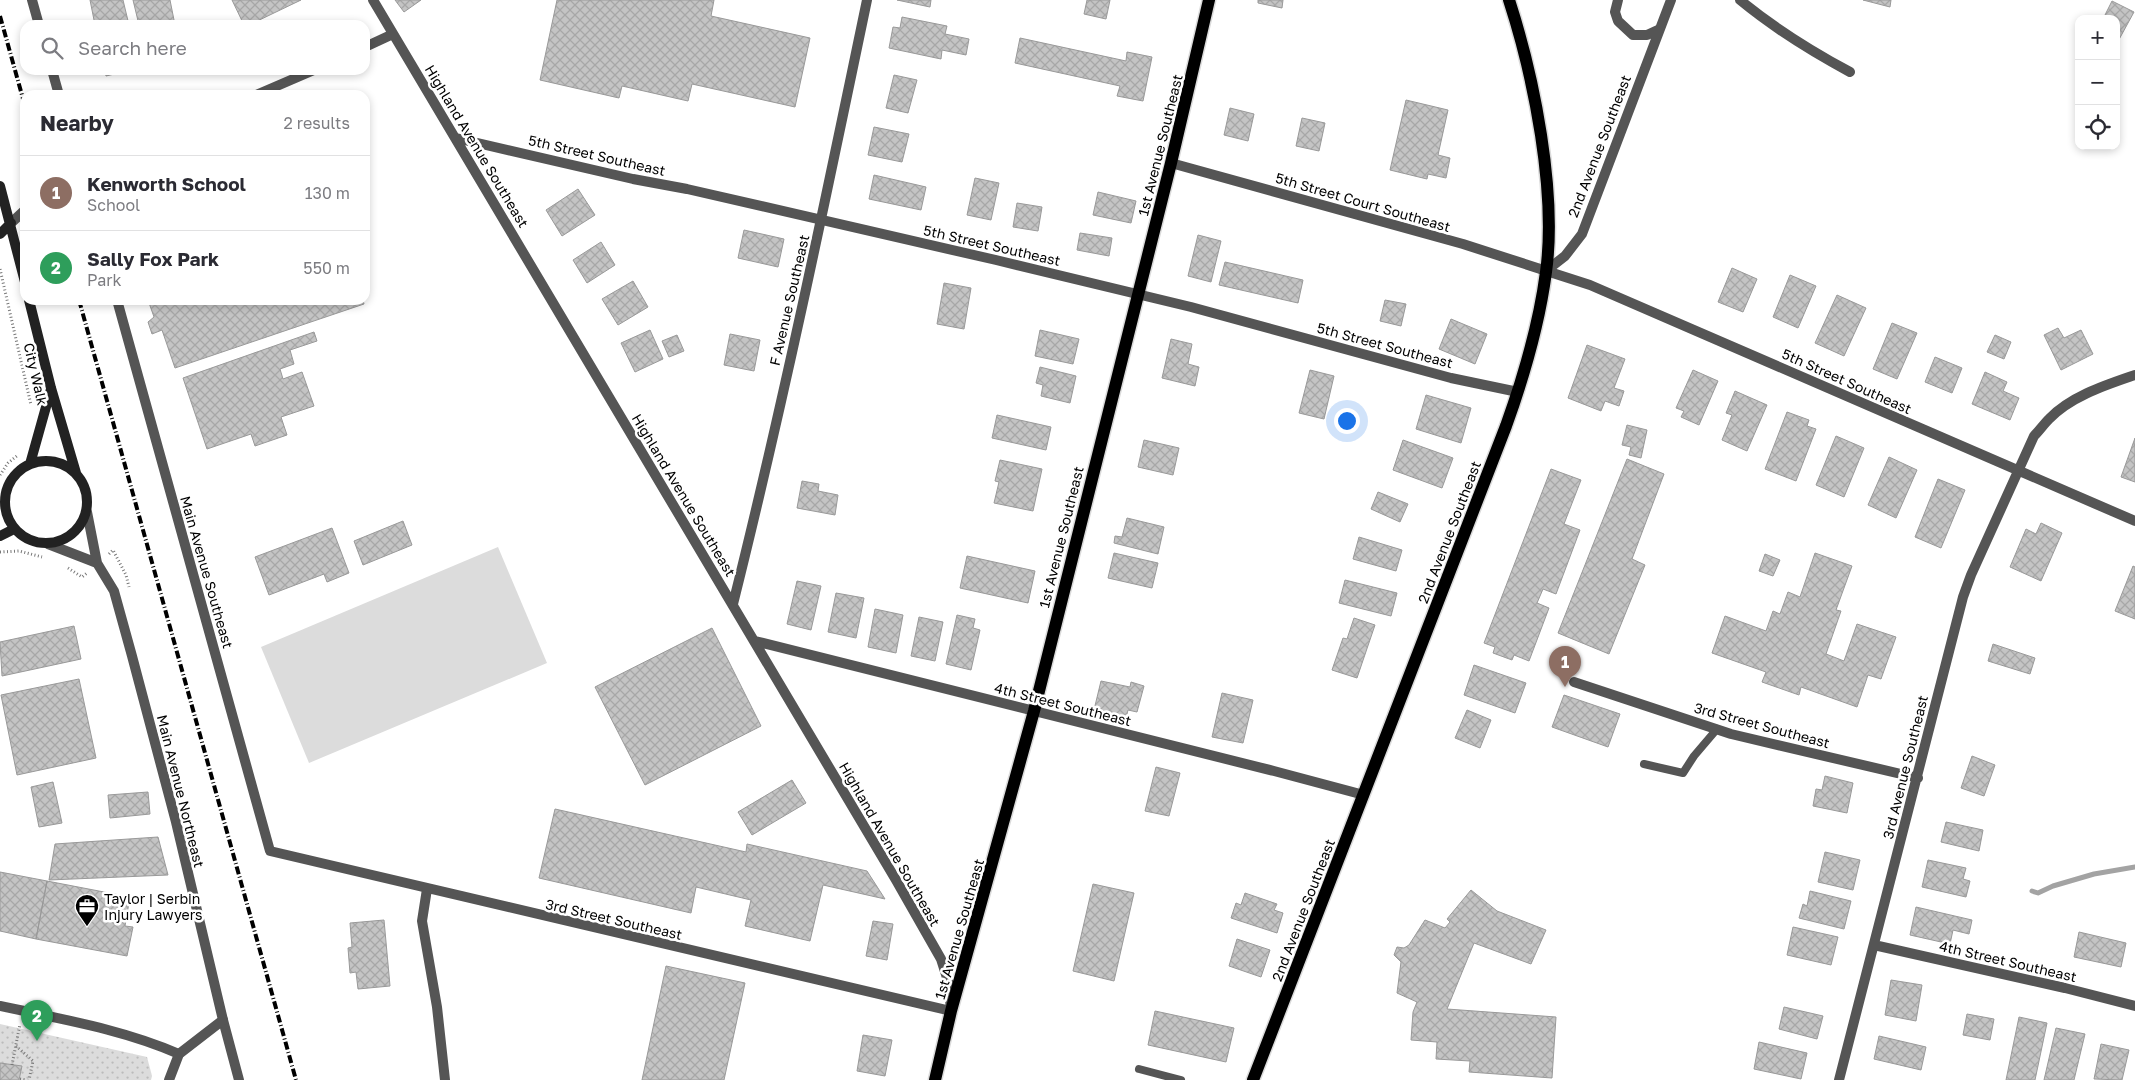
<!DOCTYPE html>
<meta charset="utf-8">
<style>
:root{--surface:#fff;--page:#f7f7f7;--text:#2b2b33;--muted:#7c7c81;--line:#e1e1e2;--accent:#ea580c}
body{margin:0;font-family:"Golos Text",sans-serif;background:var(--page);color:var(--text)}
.controls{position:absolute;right:15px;top:15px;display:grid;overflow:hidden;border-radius:10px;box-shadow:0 2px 8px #0003}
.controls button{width:45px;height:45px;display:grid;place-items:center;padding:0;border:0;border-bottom:1px solid var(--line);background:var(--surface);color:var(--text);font:25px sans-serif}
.you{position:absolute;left:1346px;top:420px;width:18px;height:18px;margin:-12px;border:4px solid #fff;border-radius:50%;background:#1a73e8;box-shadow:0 0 0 8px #1a73e833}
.badge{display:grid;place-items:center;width:32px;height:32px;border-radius:50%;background:var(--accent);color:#fff;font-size:16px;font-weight:700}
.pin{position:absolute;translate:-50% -41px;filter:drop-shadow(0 1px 2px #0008)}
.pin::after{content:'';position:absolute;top:26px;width:18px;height:15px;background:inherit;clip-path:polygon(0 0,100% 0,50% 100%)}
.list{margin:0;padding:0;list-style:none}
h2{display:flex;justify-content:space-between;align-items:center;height:65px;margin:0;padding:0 20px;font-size:21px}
h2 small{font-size:16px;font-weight:400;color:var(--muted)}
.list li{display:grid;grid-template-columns:32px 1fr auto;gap:15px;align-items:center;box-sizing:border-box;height:75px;padding:0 20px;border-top:1px solid var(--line)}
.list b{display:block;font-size:19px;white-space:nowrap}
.list p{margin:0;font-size:16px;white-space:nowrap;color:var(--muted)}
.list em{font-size:16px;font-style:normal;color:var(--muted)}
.icon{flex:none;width:28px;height:28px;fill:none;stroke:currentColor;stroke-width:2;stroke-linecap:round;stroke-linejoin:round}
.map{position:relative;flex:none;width:2135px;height:1080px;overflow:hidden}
.search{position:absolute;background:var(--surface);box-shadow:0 2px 8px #0003;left:20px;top:20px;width:350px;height:55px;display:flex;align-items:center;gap:12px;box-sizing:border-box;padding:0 18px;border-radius:15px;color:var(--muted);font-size:19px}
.panel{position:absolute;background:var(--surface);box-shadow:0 2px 8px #0003;left:20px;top:90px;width:350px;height:215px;border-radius:15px}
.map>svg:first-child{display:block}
</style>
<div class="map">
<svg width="2135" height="1080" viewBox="0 0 2135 1080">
<defs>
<pattern id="park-dots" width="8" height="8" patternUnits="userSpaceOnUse" patternTransform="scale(1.25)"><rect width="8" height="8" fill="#dcdcdc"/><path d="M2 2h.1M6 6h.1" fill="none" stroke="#bbb" stroke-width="1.8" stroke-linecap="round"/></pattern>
<pattern id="building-cross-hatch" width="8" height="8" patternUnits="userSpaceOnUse" patternTransform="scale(1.25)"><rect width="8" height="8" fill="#c4c4c4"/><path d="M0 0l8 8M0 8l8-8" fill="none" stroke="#a7a7a7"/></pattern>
</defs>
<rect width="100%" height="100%" fill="#fff"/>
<path fill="#dcdcdc" d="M498 547 547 663 309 763 261 647Z"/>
<path fill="url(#park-dots)" d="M0 1024 147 1057 152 1076 151 1080H0Z"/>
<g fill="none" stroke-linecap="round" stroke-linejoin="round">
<path stroke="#a3a3a3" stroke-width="5" d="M2032 891 2038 893 2053 886 2094 874 2135 867"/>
</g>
<path fill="url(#building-cross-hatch)" stroke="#999" d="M90 0H123L129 25H95Z
M133 0H170L175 25H139Z
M232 0H301L249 25H244Z
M395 0H421L404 12Z
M557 0H714L711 16 810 38 795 107 692 84 688 101 622 86 619 98 540 80Z
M897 0H931L930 7Z
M1087 0H1110L1106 19 1084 14Z
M1258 0H1283L1282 8 1258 3Z
M1863 0H1891L1890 7Z
M2112 1 2134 12 2116 45V19H2103Z
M902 17 947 26 945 34 969 39 966 55 942 50 941 59 889 48 893 27 900 28Z
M1020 38 1126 61 1127 52 1152 57 1143 101 1117 96 1120 86 1015 63Z
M105 70H131L106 76Z
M894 75 917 80 908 113 886 108Z
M1406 100 1448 110 1438 155 1450 158 1446 178 1428 174 1427 179 1390 170Z
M1230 108 1254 114 1248 141 1224 135Z
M1302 118 1325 123 1319 151 1296 146Z
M874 127 909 134 902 162 868 155Z
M874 175 926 187 921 210 869 199Z
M975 178 999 183 991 220 967 215Z
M578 189 595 215 562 236 546 210Z
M1098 192 1136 201 1131 223 1093 215Z
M1017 203 1042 207 1038 231 1013 227Z
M744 230 784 239 778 267 738 258Z
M1080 233 1112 238 1109 256 1077 250Z
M1198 235 1221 241 1211 282 1188 276Z
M601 242 615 265 587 283 573 260Z
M1225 262 1303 280 1298 303 1219 285Z
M1732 268 1757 279 1743 312 1718 302Z
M1790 275 1816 286 1798 328 1773 317Z
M633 281 648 307 618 325 602 299Z
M944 283 971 288 964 329 937 324Z
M1837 295 1866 308 1844 356 1815 343Z
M148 300H363L364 304 175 368 162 330 152 334 148 322 154 317Z
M1385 300 1406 304 1401 326 1380 321Z
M1451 319 1487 334 1475 364 1439 349Z
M1892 323 1917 333 1897 379 1873 369Z
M2058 328 2064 338 2081 330 2093 354 2061 370 2044 335Z
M650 330 663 359 635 372 621 343Z
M1040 330 1079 339 1073 364 1035 356Z
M314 332 317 341 290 350 294 364 280 369 283 379 302 372 314 406 281 417 287 435 255 446 251 434 207 449 183 378Z
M730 334 760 340 754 371 724 365Z
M677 335 684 351 669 357 662 341Z
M1995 335 2011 342 2004 359 1987 352Z
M1171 339 1192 344 1188 364 1199 367 1195 386 1162 378Z
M1587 345 1625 359 1614 388 1624 391 1619 406 1605 401 1601 411 1568 398Z
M1935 357 1962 368 1952 393 1925 382Z
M1040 367 1076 376 1070 403 1041 396 1043 385 1036 383Z
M1310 370 1334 376 1324 419 1299 413Z
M1693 370 1718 381 1699 425 1681 417 1684 411 1676 408Z
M1985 372 2007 382 2003 391 2019 398 2010 420 1972 404Z
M1735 391 1767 405 1747 451 1722 440 1732 415 1726 413Z
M1426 395 1471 408 1461 443 1416 429Z
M1787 412 1809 420 1807 426 1816 429 1796 481 1765 469Z
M997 415 1051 427 1046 450 992 438Z
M1627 425 1647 430 1641 458 1629 455 1631 447 1622 445Z
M1836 436 1864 448 1844 497 1816 485Z
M2135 438V482L2121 477Z
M1144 440 1179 448 1173 475 1138 467Z
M1403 440 1453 458 1442 488 1393 470Z
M1889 457 1917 470 1896 518 1868 505Z
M1627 459 1664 474 1632 559 1645 565 1609 654 1558 633Z
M1000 460 1042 469 1033 511 994 503 999 482 995 481Z
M1551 469 1581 480 1564 524 1580 530 1556 594 1543 589 1537 603 1549 608 1529 661 1514 655 1512 660 1493 653 1495 647 1484 643Z
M1938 479 1965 490 1941 548 1915 537Z
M802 481 819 484 818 491 838 495 835 515 797 508Z
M1378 492 1408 504 1400 522 1371 509Z
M1127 518 1164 527 1158 554 1114 543 1115 536 1122 537Z
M403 521 412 545 363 565 354 541Z
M2041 523 2062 533 2041 581 2010 567 2026 529 2036 534Z
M332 528 349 573 327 582 324 574 269 595 255 557Z
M1359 537 1402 550 1396 571 1353 559Z
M1114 553 1158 563 1152 588 1108 578Z
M1815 553 1852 566 1836 610 1841 611 1826 654 1844 661 1857 624 1896 637 1881 679 1868 675 1857 707 1801 687 1799 695 1762 682 1766 672 1712 653 1725 616 1766 631 1773 611 1780 614 1788 592 1800 597Z
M1765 554 1780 560 1773 576 1759 571Z
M967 556 1035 571 1028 603 960 588Z
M2133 566 2135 567V619L2115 611Z
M1345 580 1397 593 1391 616 1339 603Z
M797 581 821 586 811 630 787 624Z
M836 593 864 598 856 638 828 632Z
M875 609 903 615 896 653 868 647Z
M957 615 975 619 973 628 980 630 971 670 946 664Z
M919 617 943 622 935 661 911 656Z
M1354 618 1375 625 1357 678 1332 670 1343 638 1347 639Z
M74 626 81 659 2 676 0 642Z
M712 628 761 726 645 785 595 687Z
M1993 644 2035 658 2030 674 1988 661Z
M1474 665 1526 683 1515 713 1464 695Z
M79 679 96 758 17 775 1 695Z
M1101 681 1130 687 1131 682 1144 686 1137 712 1128 710 1125 722 1093 714Z
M1222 693 1253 700 1243 743 1212 737Z
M1564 695 1620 714 1608 747 1552 727Z
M1467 710 1491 720 1480 748 1455 738Z
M1972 756 1995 765 1984 796 1961 788Z
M1156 767 1180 773 1169 816 1145 811Z
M1825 776 1853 783 1847 813 1813 806 1816 789 1822 790Z
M792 780 806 803 752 835 738 812Z
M53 782 62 823 39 827 31 787Z
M148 792 150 814 110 818 108 795Z
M555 809 746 852 747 844 867 871 885 899 823 885 810 941 745 926 751 900 696 887 691 913 539 878Z
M1946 822 1983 830 1979 851 1941 842Z
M158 837 168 875 49 880 55 844Z
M1825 852 1860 860 1853 890 1818 882Z
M1928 860 1966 868 1963 879 1970 881 1966 897 1922 887Z
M0 872 47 881 36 939 0 931Z
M47 881 130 897 125 926 133 927 127 956 36 939Z
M1093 884 1134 893 1114 981 1073 971Z
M1471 890 1497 911 1546 930 1531 964 1474 943 1447 1009 1556 1017 1552 1078 1469 1072 1470 1061 1436 1059 1437 1042 1411 1040 1413 1012 1417 1002 1397 993 1401 962 1394 955 1397 947 1404 948 1409 945 1425 920 1445 928 1450 922 1447 919Z
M1810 891 1851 901 1844 929 1799 918 1803 904 1807 906Z
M1245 893 1277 904 1274 910 1283 913 1277 933 1231 918 1236 903 1241 905Z
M1916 907 1972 920 1969 934 1953 930 1950 944 1910 935Z
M384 920 390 986 358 989 356 972 350 973 348 948 352 947 350 923Z
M873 921 893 924 887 960 866 956Z
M1793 927 1838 937 1831 965 1787 955Z
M2079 932 2126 943 2121 967 2074 957Z
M1237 939 1270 950 1261 977 1229 966Z
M666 966 745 983 724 1080H642Z
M1891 980 1922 985 1916 1021 1885 1015Z
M1784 1007 1823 1016 1817 1039 1779 1029Z
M1155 1011 1234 1028 1226 1062 1148 1045Z
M1967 1014 1994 1019 1990 1040 1963 1035Z
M2019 1017 2047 1023 2035 1080H2006Z
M2056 1028 2085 1034 2074 1080H2044Z
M863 1035 892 1040 885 1076 857 1071Z
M1879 1036 1926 1047 1921 1070 1874 1059Z
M1759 1042 1807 1053 1801 1079 1754 1069Z
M2101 1044 2129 1050 2122 1080 2094 1079Z
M0 1063 22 1066 19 1080H0Z"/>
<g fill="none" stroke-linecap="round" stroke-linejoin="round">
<g stroke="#dbdbdb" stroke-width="15">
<path id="primary" d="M935 1080 951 1011 1034 711 1171 163 1209 0
M1253 1080 1506 426C1524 376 1539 325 1546 272 1557 192 1534 77 1509 0"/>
</g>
<path stroke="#777" stroke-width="3" stroke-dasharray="1 2.5" stroke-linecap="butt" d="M0 269 31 405
M0 475 8 463 18 455
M0 552 19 551 42 557
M109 554 113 550 126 575 129 587
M68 568 82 577 87 573
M16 1046 33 1061 29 1080
M12 1065 20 1024
M20 1079 26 1080"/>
<path stroke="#555" stroke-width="8" d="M1644 764 1683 773 1694 756 1717 729
M1139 1069 1181 1080"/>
<path stroke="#555" stroke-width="10" d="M32 0 39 25
M1618 0 1615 12 1618 21 1633 35H1647L1660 29
M1740 0C1774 28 1811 51 1850 72
M365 47 393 34
M52 70 59 95
M256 95 314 70
M456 138 633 179 687 189 996 260 1191 307 1451 378 1518 392
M1171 163 1463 244 1590 285 2135 521
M11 223 25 210
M1547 270 1565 256 1582 234 1671 0
M117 300 270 851 951 1011 949 984 941 959 896 880 373 0
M733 604C783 404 825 202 867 0
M755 641 1274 771 1364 795
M1574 682 1731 734 1918 778
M427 889 422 921 437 1007 445 1080
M1874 945 2065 988 2135 1006
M0 1006C60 1019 122 1029 179 1054
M223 1020 239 1080
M1839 1080 1963 597 1971 575 2034 436C2039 431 2044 424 2049 419 2071 396 2106 385 2135 375"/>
<path stroke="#555" stroke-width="10" d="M87 512 97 563 114 591 132 656 176 822 223 1020 179 1054 169 1080
M48 544 97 563"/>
<path stroke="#222" stroke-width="10" d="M0 186 25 282
M0 234 11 223
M29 300 51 388 76 473
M5 502a41 41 0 1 1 82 0a41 41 0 1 1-82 0Z
M30 464 51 389
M0 536 14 529"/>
<use href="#primary" stroke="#000" stroke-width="12"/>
<path stroke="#000" stroke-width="4" stroke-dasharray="8 2.5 1 2.5" stroke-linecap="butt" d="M0 16 25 106
M79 300 296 1080"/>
</g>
<defs>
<g id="office-pin" transform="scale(1.25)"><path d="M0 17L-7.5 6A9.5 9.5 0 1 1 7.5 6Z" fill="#000" stroke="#fff"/><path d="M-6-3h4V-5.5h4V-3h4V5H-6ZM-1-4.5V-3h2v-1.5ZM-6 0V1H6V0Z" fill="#fff"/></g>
</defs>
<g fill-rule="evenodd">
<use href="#office-pin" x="87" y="906"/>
</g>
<g text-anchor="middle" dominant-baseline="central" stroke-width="5" stroke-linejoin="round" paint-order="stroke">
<g font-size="14" fill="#000" stroke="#fff">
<text transform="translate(1160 145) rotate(-76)">1st Avenue Southeast</text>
<text transform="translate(477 146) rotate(59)">Highland Avenue Southeast</text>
<text transform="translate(1599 146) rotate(-69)">2nd Avenue Southeast</text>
<text transform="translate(597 155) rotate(13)">5th Street Southeast</text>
<text transform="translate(1363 202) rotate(16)">5th Street Court Southeast</text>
<text transform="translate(992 245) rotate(13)">5th Street Southeast</text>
<text transform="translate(789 300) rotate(-77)">F Avenue Southeast</text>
<text transform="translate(1385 345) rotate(15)">5th Street Southeast</text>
<text transform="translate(36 374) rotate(77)">City Walk</text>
<text transform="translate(1847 381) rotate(24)">5th Street Southeast</text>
<text transform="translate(684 495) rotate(59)">Highland Avenue Southeast</text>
<text transform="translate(1449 532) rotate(-69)">2nd Avenue Southeast</text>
<text transform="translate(1061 537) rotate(-76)">1st Avenue Southeast</text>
<text transform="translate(207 572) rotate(74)">Main Avenue Southeast</text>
<text transform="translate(1063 704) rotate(14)">4th Street Southeast</text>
<text transform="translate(1762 725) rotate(15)">3rd Street Southeast</text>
<text transform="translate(1905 767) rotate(-76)">3rd Avenue Southeast</text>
<text transform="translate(181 791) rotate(76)">Main Avenue Northeast</text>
<text transform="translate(890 844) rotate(60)">Highland Avenue Southeast</text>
<text transform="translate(1303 910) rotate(-69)">2nd Avenue Southeast</text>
<text transform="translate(614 919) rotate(13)">3rd Street Southeast</text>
<text transform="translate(959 929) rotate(-74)">1st Avenue Southeast</text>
<text transform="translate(2008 961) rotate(13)">4th Street Southeast</text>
</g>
<g font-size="14" fill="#000" stroke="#fff" text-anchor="start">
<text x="104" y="898">Taylor | Serbin<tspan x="104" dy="16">Injury Lawyers</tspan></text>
</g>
</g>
</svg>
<div class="controls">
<button>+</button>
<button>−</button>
<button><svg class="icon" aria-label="locate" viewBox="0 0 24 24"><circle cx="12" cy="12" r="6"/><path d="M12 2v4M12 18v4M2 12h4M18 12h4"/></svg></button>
</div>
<div class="you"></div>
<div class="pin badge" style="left:1565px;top:687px;background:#8d6e63">1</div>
<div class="pin badge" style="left:37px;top:1041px;background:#2e9e5b">2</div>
<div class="search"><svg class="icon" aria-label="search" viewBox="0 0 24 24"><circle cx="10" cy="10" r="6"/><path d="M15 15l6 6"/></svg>Search here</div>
<section class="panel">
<h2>Nearby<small>2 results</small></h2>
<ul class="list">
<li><span class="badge" style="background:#8d6e63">1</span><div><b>Kenworth School</b><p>School</p></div><em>130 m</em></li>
<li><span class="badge" style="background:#2e9e5b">2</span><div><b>Sally Fox Park</b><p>Park</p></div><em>550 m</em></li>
</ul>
</section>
</div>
